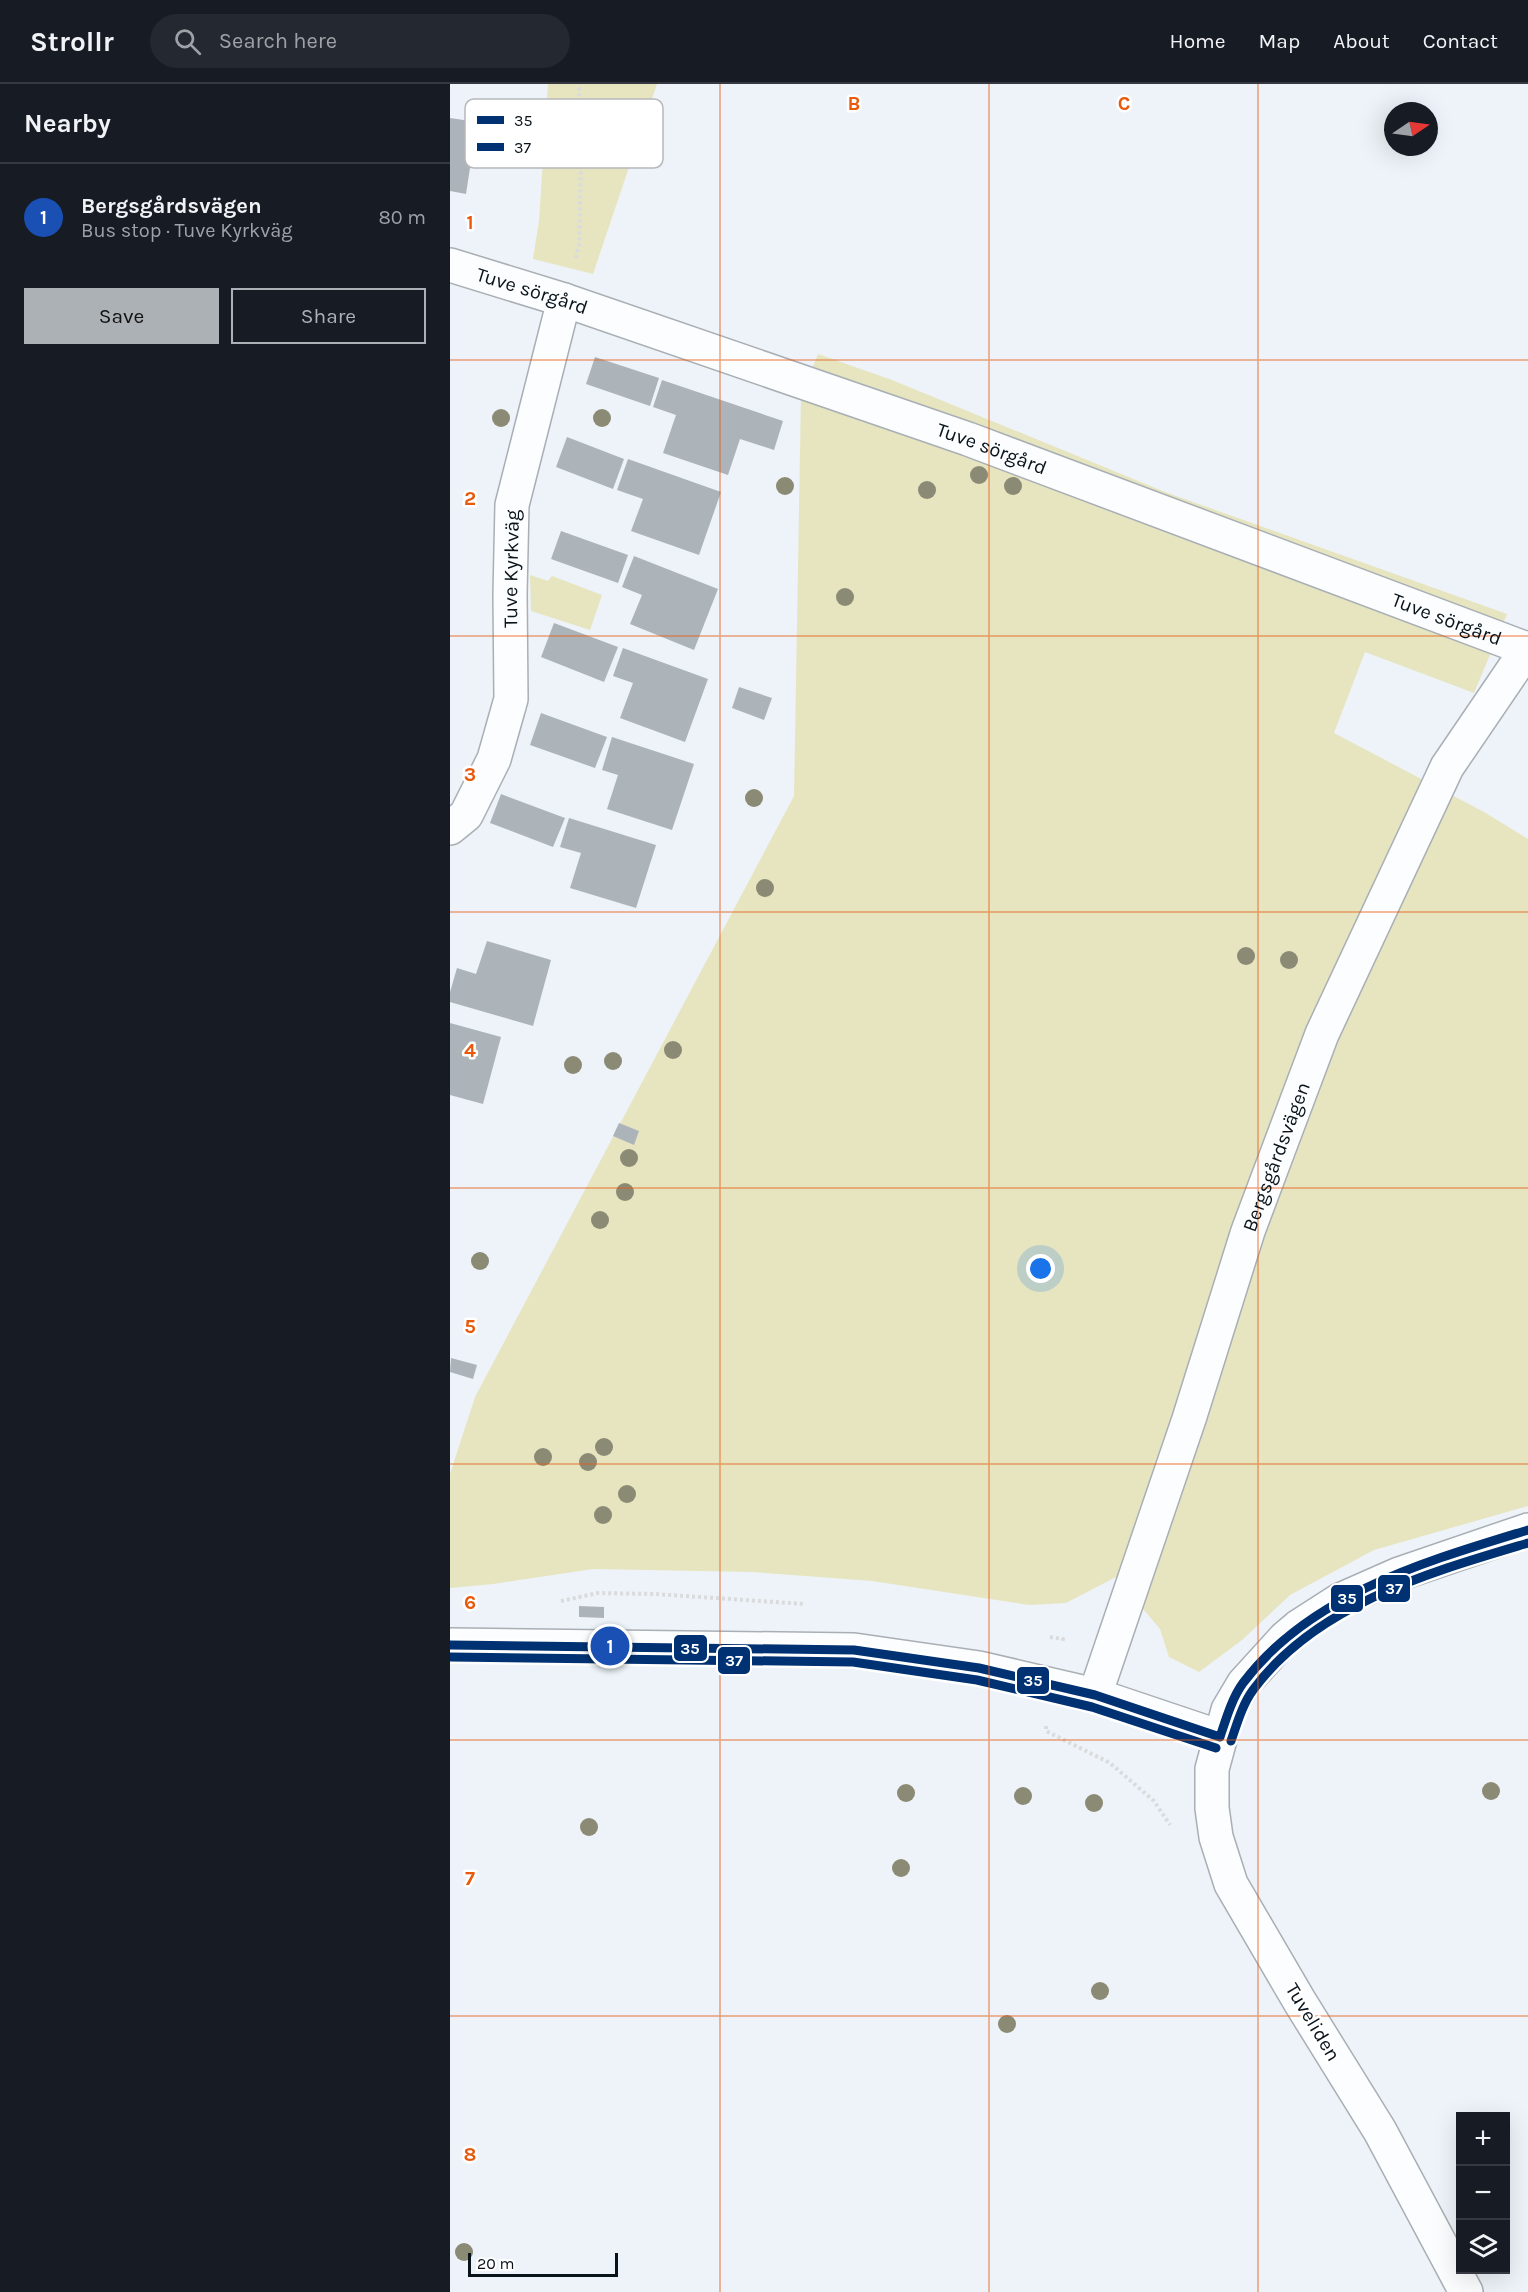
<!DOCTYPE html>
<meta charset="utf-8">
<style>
:root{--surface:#171b24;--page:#242831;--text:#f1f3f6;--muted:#9ea1a6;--line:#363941;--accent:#acb1b6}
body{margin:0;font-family:Karla,sans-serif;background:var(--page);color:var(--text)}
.controls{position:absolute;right:18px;bottom:18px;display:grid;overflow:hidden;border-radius:0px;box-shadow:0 6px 24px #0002}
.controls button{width:54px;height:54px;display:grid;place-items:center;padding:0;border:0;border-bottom:2px solid var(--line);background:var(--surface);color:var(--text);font:30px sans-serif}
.compass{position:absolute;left:934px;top:18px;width:54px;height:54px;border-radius:50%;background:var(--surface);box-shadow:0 6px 24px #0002;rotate:77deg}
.scale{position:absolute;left:18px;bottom:15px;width:150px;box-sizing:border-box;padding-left:6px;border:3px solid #08131a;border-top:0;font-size:16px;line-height:21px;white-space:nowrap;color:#08131a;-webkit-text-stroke:4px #fff;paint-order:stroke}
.you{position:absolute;left:591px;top:1185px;width:21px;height:21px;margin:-15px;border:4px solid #fff;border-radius:50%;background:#1a73e8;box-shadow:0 0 0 9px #1a73e833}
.badge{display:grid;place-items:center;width:39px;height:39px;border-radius:50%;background:var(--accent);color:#fff;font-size:20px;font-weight:700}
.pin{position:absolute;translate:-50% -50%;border:3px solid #fff;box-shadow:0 2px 6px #0006}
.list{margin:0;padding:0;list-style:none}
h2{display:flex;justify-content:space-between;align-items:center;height:78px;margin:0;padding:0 24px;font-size:26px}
h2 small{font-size:20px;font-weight:400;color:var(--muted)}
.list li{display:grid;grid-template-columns:39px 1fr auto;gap:18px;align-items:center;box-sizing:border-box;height:108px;padding:0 24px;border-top:2px solid var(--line)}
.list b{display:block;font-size:22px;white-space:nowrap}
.list p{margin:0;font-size:20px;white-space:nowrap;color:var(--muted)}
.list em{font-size:20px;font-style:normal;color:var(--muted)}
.actions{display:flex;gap:12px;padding:18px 24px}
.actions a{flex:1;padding:14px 0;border:2px solid var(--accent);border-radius:0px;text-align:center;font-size:21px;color:var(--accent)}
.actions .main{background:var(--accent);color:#111}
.icon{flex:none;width:33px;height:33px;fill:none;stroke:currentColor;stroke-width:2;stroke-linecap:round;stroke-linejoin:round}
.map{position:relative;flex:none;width:1078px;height:2208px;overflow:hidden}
header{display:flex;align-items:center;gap:36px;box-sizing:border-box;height:84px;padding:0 30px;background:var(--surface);border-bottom:2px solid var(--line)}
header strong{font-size:28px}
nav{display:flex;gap:33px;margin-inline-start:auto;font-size:21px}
.search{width:420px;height:54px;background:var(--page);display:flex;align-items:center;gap:15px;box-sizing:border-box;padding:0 21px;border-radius:33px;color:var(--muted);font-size:22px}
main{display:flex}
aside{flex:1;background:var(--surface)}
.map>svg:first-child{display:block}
</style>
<header>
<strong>Strollr</strong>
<div class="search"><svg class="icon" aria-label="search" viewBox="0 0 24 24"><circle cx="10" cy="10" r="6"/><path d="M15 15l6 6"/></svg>Search here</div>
<nav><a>Home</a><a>Map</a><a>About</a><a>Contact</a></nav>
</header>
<main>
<aside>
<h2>Nearby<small></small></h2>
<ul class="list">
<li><span class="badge" style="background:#1a4fb4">1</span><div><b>Bergsgårdsvägen</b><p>Bus stop · Tuve Kyrkväg</p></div><em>80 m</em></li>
</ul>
<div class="actions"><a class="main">Save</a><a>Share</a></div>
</aside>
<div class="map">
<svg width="1078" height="2208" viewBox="0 0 1078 2208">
<rect width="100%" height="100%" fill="#edf3f8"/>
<path fill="#e6e5c0" d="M98 0H207L143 190 83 175 89 137Z
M368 270 442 296 715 408 1057 530 1024 609 915 568 884 649 1034 728 1078 755V1422L924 1466 840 1511 792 1556 749 1588 719 1573 710 1545 666 1493 616 1519 579 1521 422 1497 303 1488 143 1485 43 1500 0 1504V1390L25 1313 344 712 351 311Z
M80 491 98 497 102 492 152 511 140 546 81 527Z"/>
<path fill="#acb4ba" d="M0 34 27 38 16 110 0 107Z
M145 273 209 294 200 322 136 300Z
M212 296 333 337 324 366 290 355 278 391 213 369 226 331 203 323Z
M117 353 174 375 163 405 106 383Z
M178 375 271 408 249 471 181 447 193 415 167 406Z
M111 447 178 471 168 499 101 475Z
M184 472 268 505 244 566 180 540 192 511 172 503Z
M104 539 168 563 154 598 91 573Z
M173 564 258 595 235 658 170 634 183 599 163 592Z
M289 603 322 614 314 636 282 624Z
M91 629 157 653 145 684 80 661Z
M162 653 244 680 222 746 157 725 168 691 152 686Z
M51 710 115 734 103 763 40 739Z
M119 734 206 761 186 824 120 804 131 769 110 763Z
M37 857 101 876 83 942 0 918V908L7 884 26 890Z
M0 939 51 953 33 1020 0 1011Z
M169 1039 189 1047 184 1061 163 1052Z
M1 1274 27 1281 23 1295 0 1288Z
M129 1522 154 1523V1534L129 1533Z"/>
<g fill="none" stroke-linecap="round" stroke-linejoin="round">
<g stroke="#a8afb5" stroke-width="36">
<g id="minor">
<path id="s1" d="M0 181 114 216 518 355 1077 565"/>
<path id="s2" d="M0 744 16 731 44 675 61 615 60 510 62 421 114 216"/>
<path id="s3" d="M645 1611 739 1335 798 1147 872 950 997 683 1078 564"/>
</g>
</g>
<g stroke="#a8afb5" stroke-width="36">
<path id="tertiary" d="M0 1561 404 1566 529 1584 645 1611 770 1653
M1016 2208 930 2047 850 1918 781 1800 766 1753 762 1724V1685L778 1626 794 1599 835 1554 848 1543 890 1516 949 1490 1078 1446"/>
</g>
<path stroke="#d9dbdd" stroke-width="4" stroke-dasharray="3 3" stroke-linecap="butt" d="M126 174 129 162 131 82 129 0
M111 1517 148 1509 205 1510 355 1520
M600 1553 613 1555 612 1558
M596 1642V1647L660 1679 704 1717 720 1741"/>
<use href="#minor" stroke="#fcfdfe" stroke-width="33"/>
<use href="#tertiary" stroke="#fcfdfe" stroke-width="33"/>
<g stroke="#fff" stroke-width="14">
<path id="bus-1" d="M0 1561 404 1566 529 1584 645 1611 770 1653
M770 1653C776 1635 782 1614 793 1599 860 1510 977 1477 1078 1446"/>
</g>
<g stroke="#fff" stroke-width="14">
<path id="bus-2" d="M0 1573 403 1578 527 1596 642 1623 766 1664
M781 1657C787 1640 792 1621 803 1606 866 1520 981 1488 1078 1459"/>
</g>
<use href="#bus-1" stroke="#003273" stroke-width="9"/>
<use href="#bus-2" stroke="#003273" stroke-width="9"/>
</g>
<g fill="#8b8a74">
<circle cx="51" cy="334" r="9"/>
<circle cx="152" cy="334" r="9"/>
<circle cx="529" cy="391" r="9"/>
<circle cx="335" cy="402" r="9"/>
<circle cx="563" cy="402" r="9"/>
<circle cx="477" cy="406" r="9"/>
<circle cx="395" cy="513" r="9"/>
<circle cx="304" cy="714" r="9"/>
<circle cx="315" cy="804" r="9"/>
<circle cx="796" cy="872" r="9"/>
<circle cx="839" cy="876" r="9"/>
<circle cx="223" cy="966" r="9"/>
<circle cx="163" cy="977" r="9"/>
<circle cx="123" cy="981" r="9"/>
<circle cx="179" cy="1074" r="9"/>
<circle cx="175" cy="1108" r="9"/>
<circle cx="150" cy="1136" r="9"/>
<circle cx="30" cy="1177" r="9"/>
<circle cx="154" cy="1363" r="9"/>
<circle cx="93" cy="1373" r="9"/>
<circle cx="138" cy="1378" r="9"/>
<circle cx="177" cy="1410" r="9"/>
<circle cx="153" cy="1431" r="9"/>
<circle cx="1041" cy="1707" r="9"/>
<circle cx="456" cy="1709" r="9"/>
<circle cx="573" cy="1712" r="9"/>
<circle cx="644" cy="1719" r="9"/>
<circle cx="139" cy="1743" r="9"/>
<circle cx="451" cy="1784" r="9"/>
<circle cx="650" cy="1907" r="9"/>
<circle cx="557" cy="1940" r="9"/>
<circle cx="14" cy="2168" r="9"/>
</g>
<path fill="none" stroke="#e8590c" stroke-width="1.5" stroke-opacity="0.55" d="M270 0V2208M539 0V2208M808 0V2208M0 276H1078M0 552H1078M0 828H1078M0 1104H1078M0 1380H1078M0 1656H1078M0 1932H1078"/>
<g text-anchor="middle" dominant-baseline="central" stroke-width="5" stroke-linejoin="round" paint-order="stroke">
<g font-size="20" fill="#08131a" stroke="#fff">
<text stroke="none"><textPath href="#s1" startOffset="86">Tuve sörgård</textPath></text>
<text stroke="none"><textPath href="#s1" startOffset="572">Tuve sörgård</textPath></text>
<text stroke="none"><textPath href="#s2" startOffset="276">Tuve Kyrkväg</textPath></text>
<text stroke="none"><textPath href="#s1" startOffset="1058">Tuve sörgård</textPath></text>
<text stroke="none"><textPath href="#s3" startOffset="568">Bergsgårdsvägen</textPath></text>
<text transform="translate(863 1938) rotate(59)">Tuveliden</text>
</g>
</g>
<rect x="15" y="15" width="198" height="69" rx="9" fill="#fff" stroke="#b5b8ba" stroke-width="1.5"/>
<rect x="27" y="32" width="27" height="8" fill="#003273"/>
<rect x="27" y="59" width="27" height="8" fill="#003273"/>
<g font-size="16" fill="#08131a">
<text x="64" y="42">35</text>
<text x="64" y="69">37</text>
</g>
<g font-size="20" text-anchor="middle" font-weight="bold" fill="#e8590c" stroke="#fff" stroke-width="5" stroke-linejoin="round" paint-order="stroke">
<text x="404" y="26">B</text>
<text x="674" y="26">C</text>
<text x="20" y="145">1</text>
<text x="20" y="421">2</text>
<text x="20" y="697">3</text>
<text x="20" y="973">4</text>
<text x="20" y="1249">5</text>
<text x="20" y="1525">6</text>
<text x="20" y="1801">7</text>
<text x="20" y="2077">8</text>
</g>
<g stroke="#fff" stroke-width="2">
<rect x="927" y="1490" width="34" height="29" rx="6" fill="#003273"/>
<rect x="880" y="1500" width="34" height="29" rx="6" fill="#003273"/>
<rect x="223" y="1550" width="35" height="28" rx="6" fill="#003273"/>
<rect x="267" y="1562" width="34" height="29" rx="6" fill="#003273"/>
<rect x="566" y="1582" width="34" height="29" rx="6" fill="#003273"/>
</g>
<g font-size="16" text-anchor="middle" font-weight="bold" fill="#fff">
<text x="944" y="1510">37</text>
<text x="897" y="1520">35</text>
<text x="240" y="1570">35</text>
<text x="284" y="1582">37</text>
<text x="583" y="1602">35</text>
</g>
</svg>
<div class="controls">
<button>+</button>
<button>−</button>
<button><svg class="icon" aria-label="layers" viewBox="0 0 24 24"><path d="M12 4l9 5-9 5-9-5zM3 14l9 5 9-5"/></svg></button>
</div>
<svg class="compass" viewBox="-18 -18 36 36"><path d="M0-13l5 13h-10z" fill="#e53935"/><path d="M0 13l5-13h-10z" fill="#9ea1a6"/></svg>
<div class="scale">20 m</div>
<div class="you"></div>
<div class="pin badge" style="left:160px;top:1562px;background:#1a4fb4">1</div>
</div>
</main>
